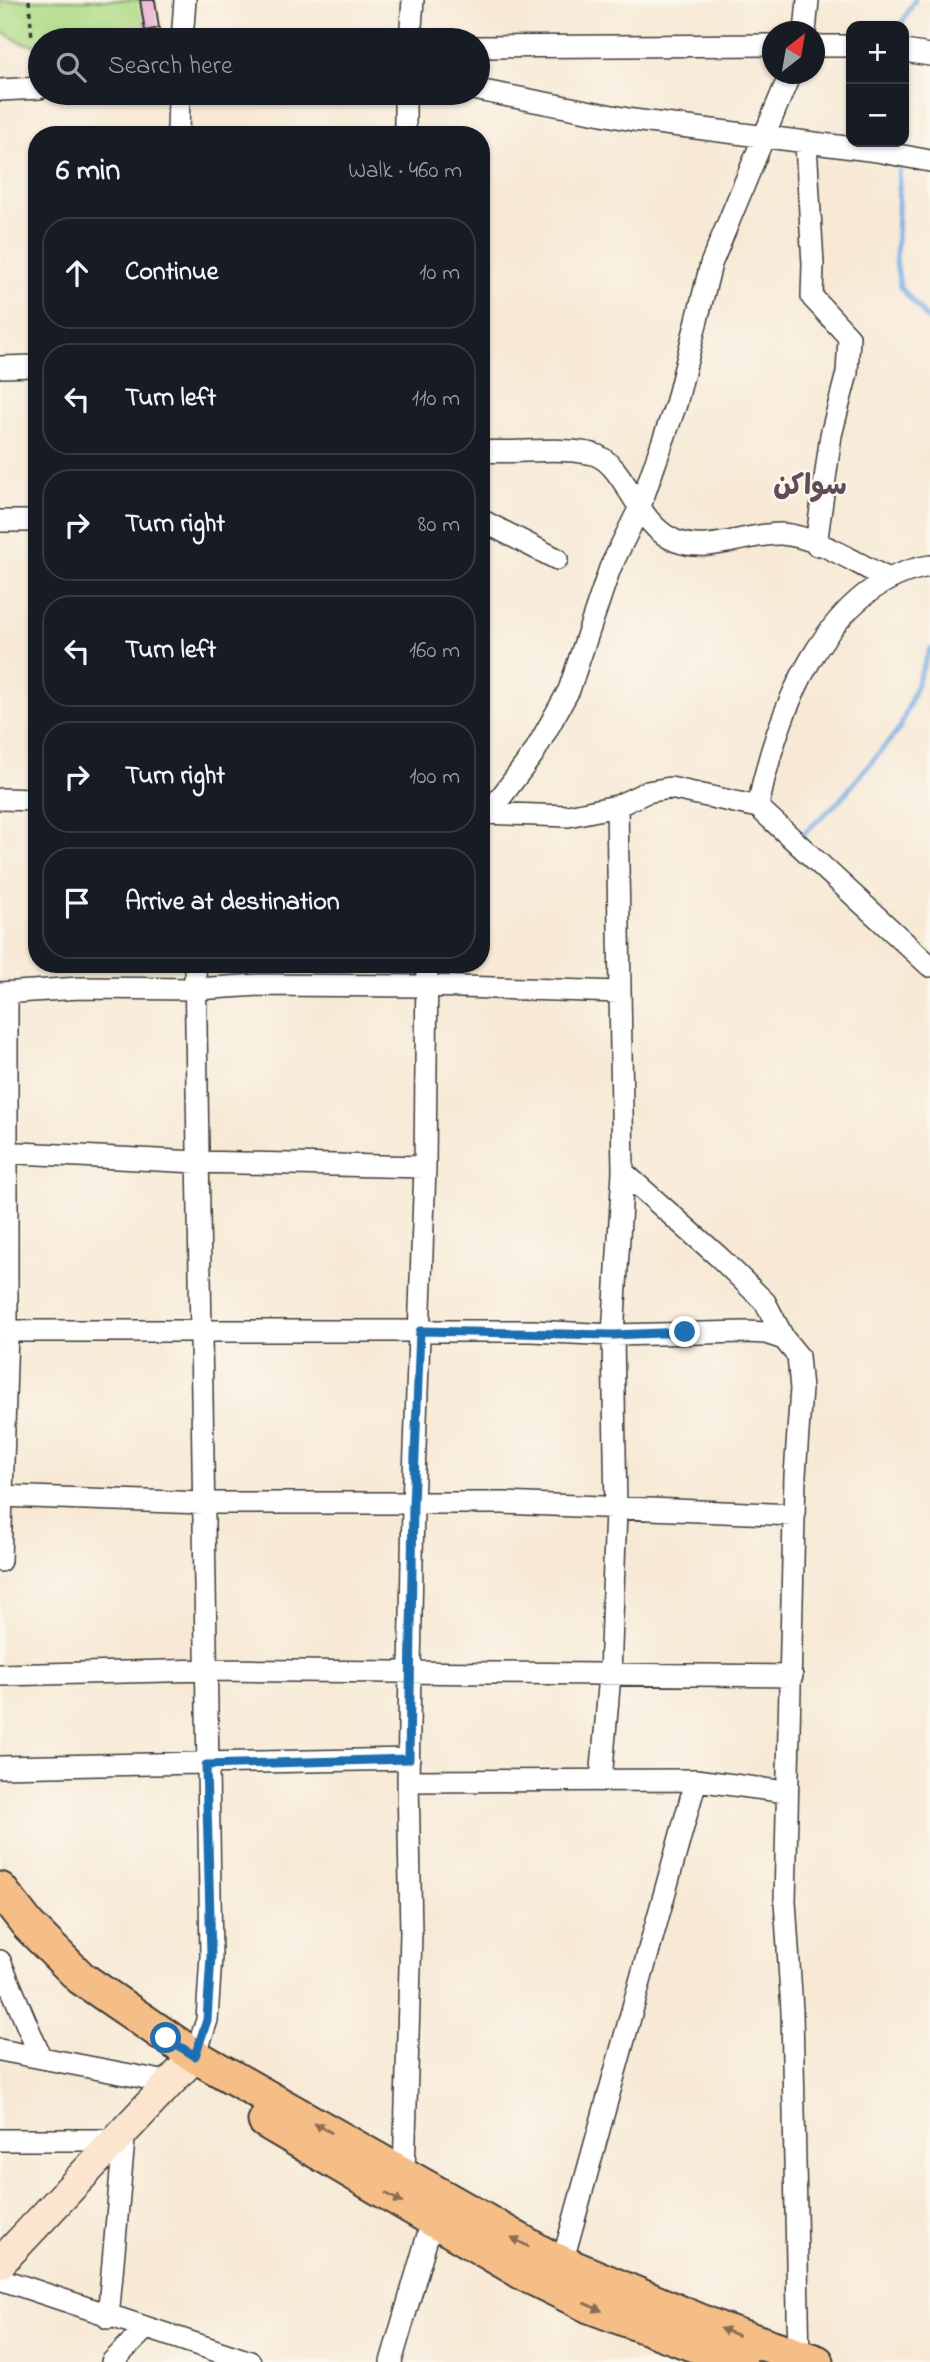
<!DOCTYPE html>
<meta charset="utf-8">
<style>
:root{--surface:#171b24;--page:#20242c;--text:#f1f3f6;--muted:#9ea1a6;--line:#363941}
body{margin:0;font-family:"Indie Flower","Playpen Sans Arabic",sans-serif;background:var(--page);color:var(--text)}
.controls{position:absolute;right:21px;top:21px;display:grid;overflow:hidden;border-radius:14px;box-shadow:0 2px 5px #0004}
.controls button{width:63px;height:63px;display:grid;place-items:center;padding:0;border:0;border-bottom:2px solid var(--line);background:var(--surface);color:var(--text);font:35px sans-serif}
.compass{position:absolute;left:762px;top:21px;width:63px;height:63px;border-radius:50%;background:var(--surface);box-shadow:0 2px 5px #0004;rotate:31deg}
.stop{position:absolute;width:21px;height:21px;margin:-16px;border:5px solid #1f6fb2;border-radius:50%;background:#fff}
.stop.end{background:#1f6fb2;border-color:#fff;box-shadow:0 2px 7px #0008}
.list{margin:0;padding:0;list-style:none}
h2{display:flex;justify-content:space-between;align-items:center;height:91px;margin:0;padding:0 28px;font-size:30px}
h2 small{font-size:23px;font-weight:400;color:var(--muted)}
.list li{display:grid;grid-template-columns:46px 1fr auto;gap:21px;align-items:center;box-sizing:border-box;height:112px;margin:0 14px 14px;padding:0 14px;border:2px solid var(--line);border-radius:28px}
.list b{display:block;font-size:26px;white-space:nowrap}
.list em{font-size:23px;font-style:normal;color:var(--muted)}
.icon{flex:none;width:38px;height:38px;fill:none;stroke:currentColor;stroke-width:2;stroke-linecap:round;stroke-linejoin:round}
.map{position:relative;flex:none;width:930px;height:2362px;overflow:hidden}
.search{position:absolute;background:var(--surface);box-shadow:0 2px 5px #0004;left:28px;top:28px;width:462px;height:77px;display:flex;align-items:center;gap:18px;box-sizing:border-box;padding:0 24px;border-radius:38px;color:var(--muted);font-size:26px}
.panel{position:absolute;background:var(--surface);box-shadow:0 2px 5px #0004;left:28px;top:126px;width:462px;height:847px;border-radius:28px}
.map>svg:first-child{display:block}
</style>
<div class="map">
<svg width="930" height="2362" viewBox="0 0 930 2362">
<rect width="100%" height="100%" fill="#fbf7ec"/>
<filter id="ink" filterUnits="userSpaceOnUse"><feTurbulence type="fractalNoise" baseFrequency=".0143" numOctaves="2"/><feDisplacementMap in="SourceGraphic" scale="14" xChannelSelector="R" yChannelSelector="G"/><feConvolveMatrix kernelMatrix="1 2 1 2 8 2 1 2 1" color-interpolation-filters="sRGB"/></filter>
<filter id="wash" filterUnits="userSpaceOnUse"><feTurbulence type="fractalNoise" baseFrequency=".00686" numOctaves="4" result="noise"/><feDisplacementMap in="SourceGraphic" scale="28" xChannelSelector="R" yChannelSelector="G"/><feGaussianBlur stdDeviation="1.57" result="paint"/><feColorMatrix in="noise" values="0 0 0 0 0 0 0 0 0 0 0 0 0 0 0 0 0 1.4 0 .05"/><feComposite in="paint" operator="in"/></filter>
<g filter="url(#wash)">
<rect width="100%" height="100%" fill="#f7e9d6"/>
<path fill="#aeda85" stroke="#657b50" stroke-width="2" d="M0 0H143L145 40H40V46L22 43 0 31Z"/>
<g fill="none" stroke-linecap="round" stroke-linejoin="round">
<path stroke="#73ace3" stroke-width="5" d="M900 26 915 0
M900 161 896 261 900 287 930 321
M804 840 802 835 839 801 900 728 930 649"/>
</g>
<g id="blocks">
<path fill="#e6a6cc" d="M140 0H155L159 28 145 31Z"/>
</g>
</g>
<g filter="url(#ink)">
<use href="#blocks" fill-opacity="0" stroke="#3d3b38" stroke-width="2"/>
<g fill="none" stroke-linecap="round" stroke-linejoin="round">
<g stroke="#3d3b38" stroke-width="24">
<path id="street" d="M805 32 808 0
M182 40 185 0
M410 40 413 0
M814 46H851
M478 47 772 45
M904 51 930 55
M0 90 40 88
M478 90 633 120 877 151 930 161
M178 135 179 93
M405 135V93
M806 144 813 264 812 297 849 337 847 373 831 435 816 545
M0 367 37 366
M481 451C516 454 560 446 593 454 626 463 636 526 676 541 710 554 747 533 781 534 817 536 856 564 889 579
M481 520 557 559
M0 521H37
M0 799 37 800
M758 807C775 716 826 582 930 566
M481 813 568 816 617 806 647 792 670 788 758 807 930 966
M489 813 534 753 569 690 610 568 639 509 676 404 711 264 790 74
M195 964 211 1956 207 2020 195 2056
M0 993 80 988 196 989 259 985 427 986 620 992
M0 1152 197 1162 425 1167
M623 1172 719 1257 765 1302 784 1339 798 1356 801 1389 795 1475 785 1901 792 2011 799 2362
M0 1331H532L613 1335 746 1332 766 1333 784 1339
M0 1496 203 1503H503L794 1515
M0 1561 7 1331V993
M0 1675 208 1670 792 1676
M0 1767 409 1759
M601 1780 610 1675 616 1510 613 1335 623 1172 617 806
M408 1781 696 1780 786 1792
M0 1961 40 2056
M0 2050 172 2083
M0 2140H113
M404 2173 411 1933 408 1781 413 1505 425 1167 427 964
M562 2263 696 1780
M0 2279 250 2362
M108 2318 125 2128
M112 2362 145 2329
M391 2362 432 2221"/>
</g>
<g stroke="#3d3b38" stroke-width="33">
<path id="secondary" d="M0 2263 195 2056"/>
</g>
<g stroke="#3d3b38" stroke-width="37">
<path id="primary" d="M0 1889 28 1925 81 1978 195 2056 551 2258 717 2328 817 2362
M265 2121 528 2276 589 2306 740 2362"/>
</g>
<path stroke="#3d3b38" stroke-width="3.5" stroke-dasharray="5 5" stroke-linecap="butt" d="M29 0 32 39"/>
<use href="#street" stroke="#fff" stroke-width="21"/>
<use href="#secondary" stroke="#fbe5cf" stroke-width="30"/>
<use href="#primary" stroke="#f6be87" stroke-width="33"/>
</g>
<defs><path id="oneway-solid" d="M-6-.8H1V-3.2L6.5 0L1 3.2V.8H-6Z" transform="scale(1.75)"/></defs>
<g fill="#896d52">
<use href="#oneway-solid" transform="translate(323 2128) rotate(-151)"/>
<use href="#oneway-solid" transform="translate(394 2198) rotate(31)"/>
<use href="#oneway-solid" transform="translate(520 2242) rotate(-151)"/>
<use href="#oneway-solid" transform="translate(593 2307) rotate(23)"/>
<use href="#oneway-solid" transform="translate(729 2332) rotate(-159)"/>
</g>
</g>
<g fill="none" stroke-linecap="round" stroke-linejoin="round" filter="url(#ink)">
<path stroke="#1f6fb2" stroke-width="9" d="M166 2038 195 2056 207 2020 211 1956 206 1765 409 1759 413 1505 420 1331 613 1335 685 1332"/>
</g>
<g text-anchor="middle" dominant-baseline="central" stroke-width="5" stroke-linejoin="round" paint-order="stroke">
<g font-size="28" font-weight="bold" fill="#634c5a" stroke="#fbf7ec">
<text x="810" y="487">سواكن</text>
</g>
</g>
</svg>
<div class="controls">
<button>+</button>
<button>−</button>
</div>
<svg class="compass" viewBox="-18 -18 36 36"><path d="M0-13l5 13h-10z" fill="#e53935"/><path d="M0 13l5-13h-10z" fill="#9ea1a6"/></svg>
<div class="stop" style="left:166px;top:2038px"></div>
<div class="stop end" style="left:685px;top:1332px"></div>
<div class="search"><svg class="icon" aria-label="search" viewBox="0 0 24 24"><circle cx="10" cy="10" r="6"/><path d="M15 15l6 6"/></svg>Search here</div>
<section class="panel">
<h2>6 min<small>Walk · 460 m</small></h2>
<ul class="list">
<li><svg class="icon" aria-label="ahead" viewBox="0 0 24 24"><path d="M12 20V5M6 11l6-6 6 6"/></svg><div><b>Continue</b></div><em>10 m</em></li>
<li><svg class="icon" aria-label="left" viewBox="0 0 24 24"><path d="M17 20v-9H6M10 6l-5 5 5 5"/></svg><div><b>Turn left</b></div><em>110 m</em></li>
<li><svg class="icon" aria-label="right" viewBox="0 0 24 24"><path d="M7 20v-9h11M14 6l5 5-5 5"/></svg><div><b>Turn right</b></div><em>80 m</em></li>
<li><svg class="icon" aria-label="left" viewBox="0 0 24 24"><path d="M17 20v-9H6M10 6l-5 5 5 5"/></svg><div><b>Turn left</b></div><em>160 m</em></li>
<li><svg class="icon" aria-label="right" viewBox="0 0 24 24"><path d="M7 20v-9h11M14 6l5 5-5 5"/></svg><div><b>Turn right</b></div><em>100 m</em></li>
<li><svg class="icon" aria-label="arrive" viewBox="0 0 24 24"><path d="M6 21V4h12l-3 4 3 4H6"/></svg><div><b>Arrive at destination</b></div></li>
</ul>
</section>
</div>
